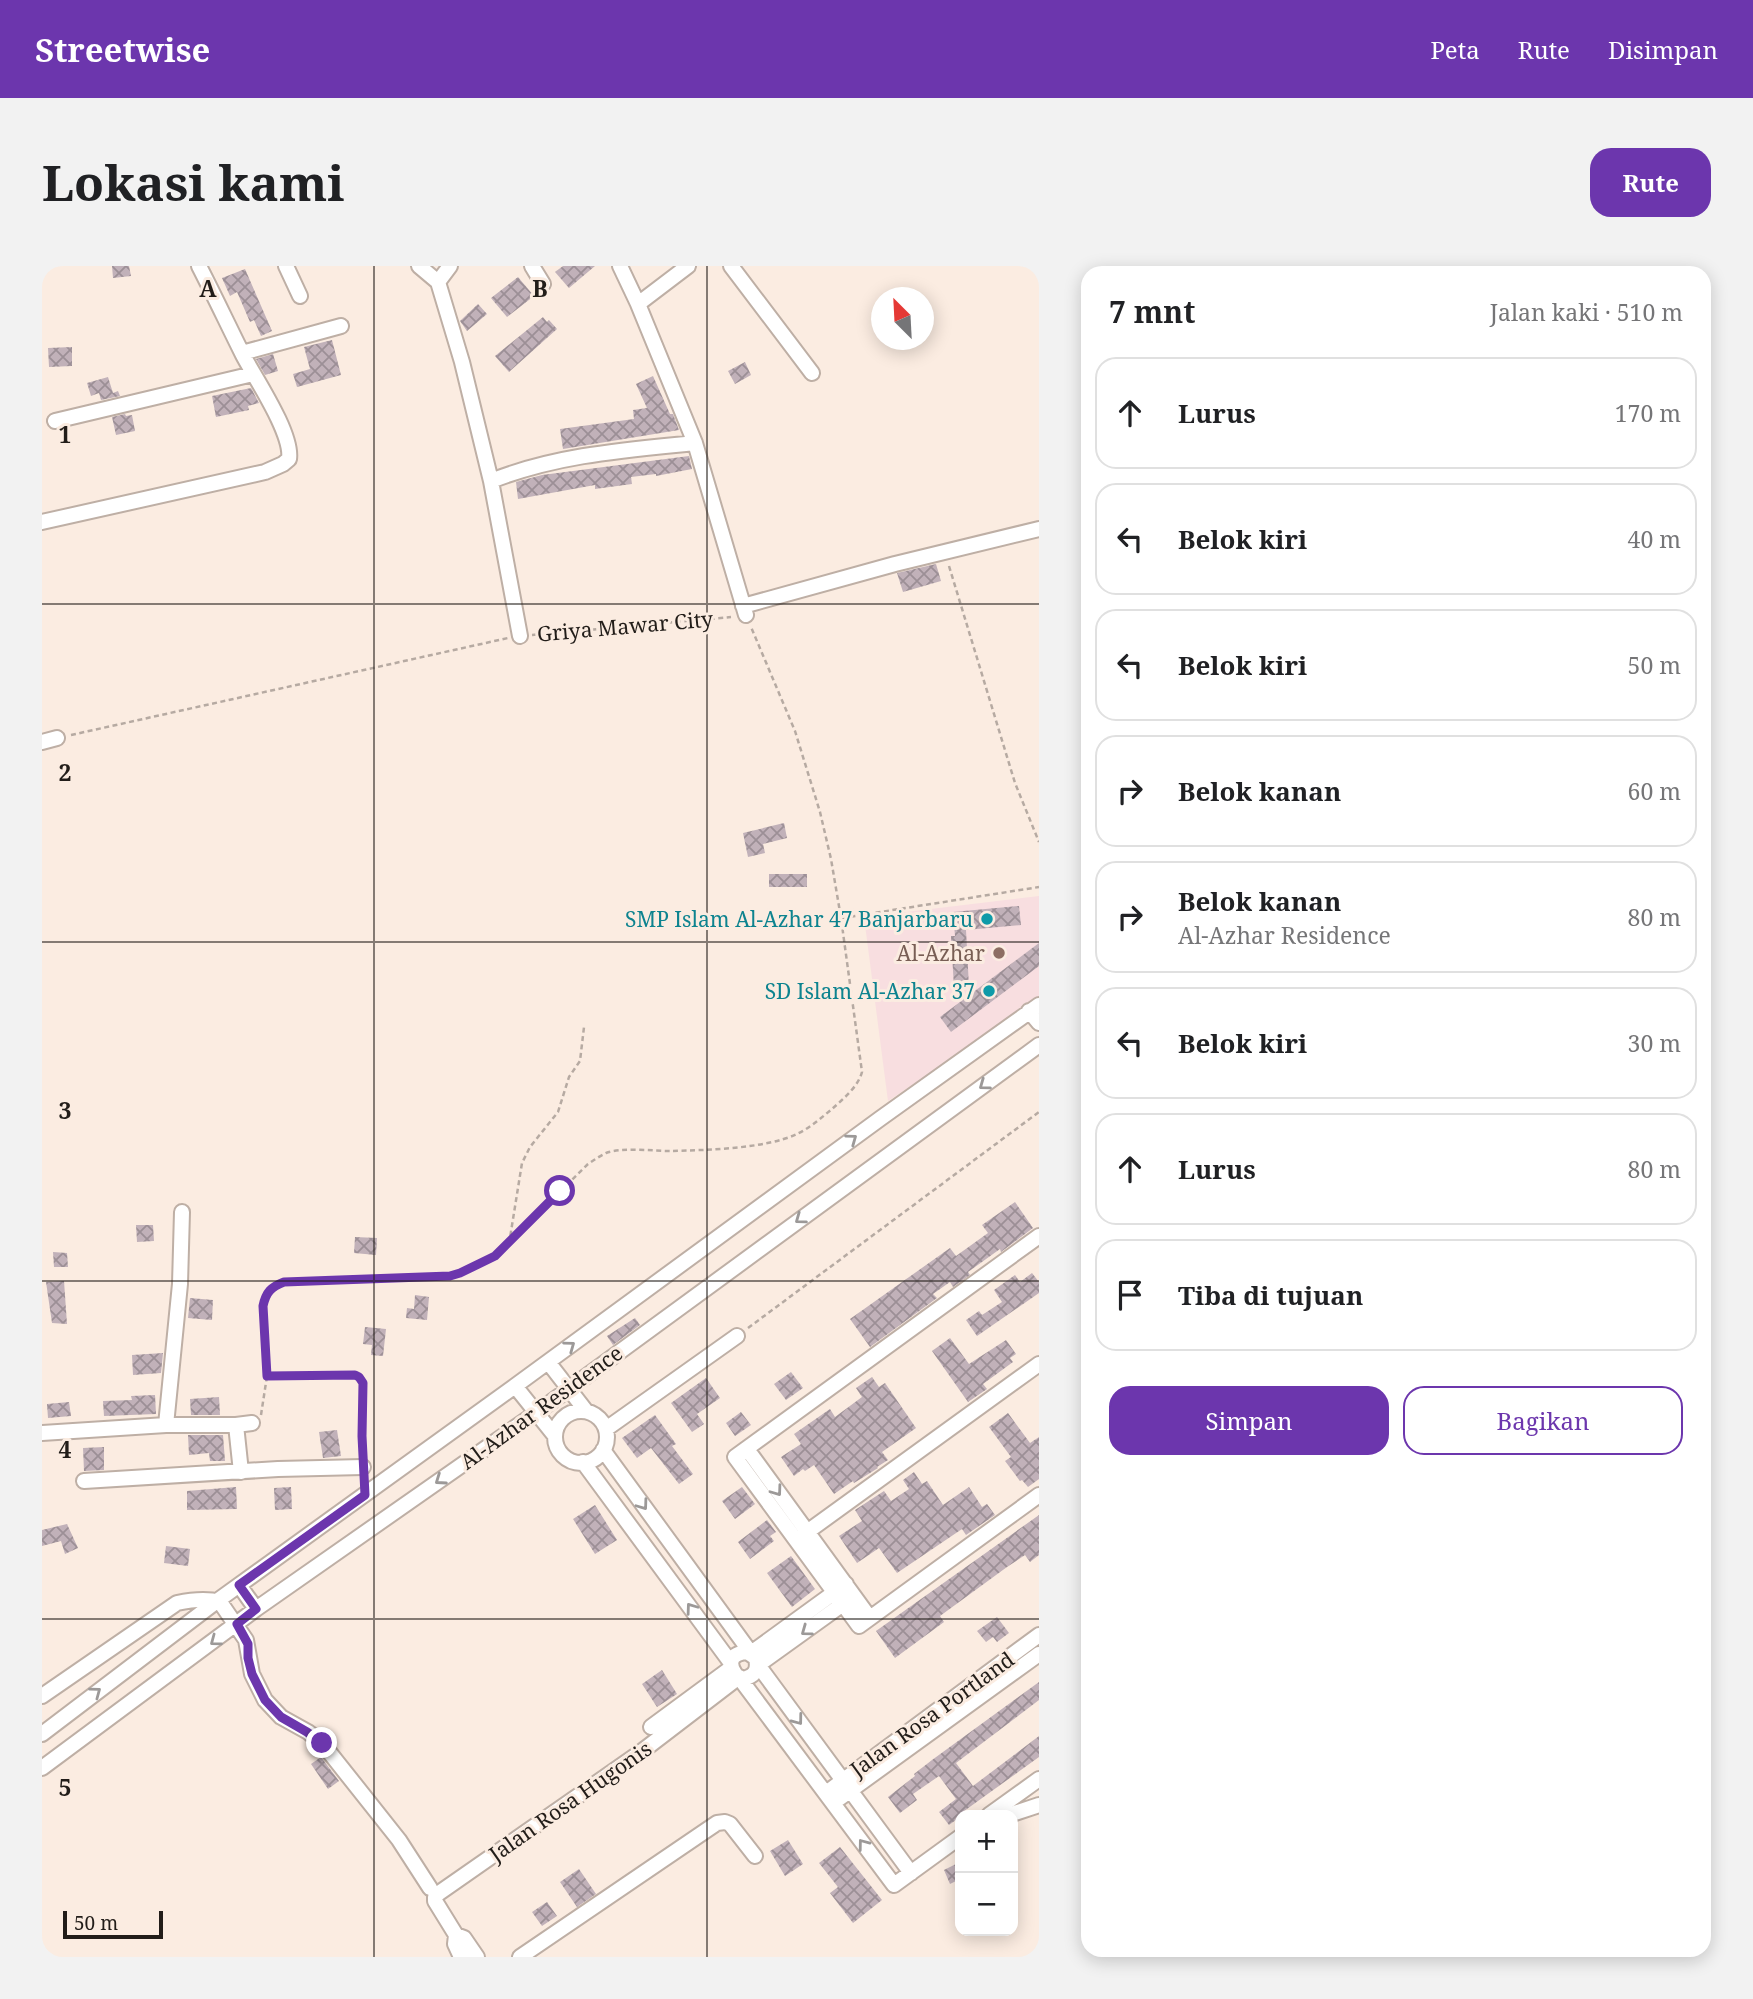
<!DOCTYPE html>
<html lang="id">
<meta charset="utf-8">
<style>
:root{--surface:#fff;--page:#f2f2f2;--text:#202124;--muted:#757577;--line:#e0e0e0;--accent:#6c36ad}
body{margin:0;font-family:"Noto Serif",serif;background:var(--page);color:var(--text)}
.controls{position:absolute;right:21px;bottom:21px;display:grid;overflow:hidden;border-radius:14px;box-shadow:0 4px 18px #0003}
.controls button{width:63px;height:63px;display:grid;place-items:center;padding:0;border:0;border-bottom:2px solid var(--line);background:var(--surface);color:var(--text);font:35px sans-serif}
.compass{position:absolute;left:829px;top:21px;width:63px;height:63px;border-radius:50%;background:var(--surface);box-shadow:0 4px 18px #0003;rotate:336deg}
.scale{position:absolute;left:21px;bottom:18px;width:100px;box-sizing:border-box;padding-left:7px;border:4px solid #221d19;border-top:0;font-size:19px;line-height:24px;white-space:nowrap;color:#221d19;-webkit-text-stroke:5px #fbece1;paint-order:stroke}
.stop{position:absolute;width:21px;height:21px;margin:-16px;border:5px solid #6c36ad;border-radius:50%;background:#fff}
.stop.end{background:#6c36ad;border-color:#fff;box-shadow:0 2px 7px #0008}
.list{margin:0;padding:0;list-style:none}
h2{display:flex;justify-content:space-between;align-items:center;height:91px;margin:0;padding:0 28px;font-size:30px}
h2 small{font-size:23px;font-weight:400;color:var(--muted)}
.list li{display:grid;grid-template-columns:46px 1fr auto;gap:21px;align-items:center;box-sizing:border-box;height:112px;margin:0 14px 14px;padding:0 14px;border:2px solid var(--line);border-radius:21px}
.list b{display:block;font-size:26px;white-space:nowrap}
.list p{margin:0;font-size:23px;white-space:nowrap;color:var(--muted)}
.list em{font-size:23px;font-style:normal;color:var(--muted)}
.actions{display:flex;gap:14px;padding:21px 28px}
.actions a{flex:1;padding:16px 0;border:2px solid var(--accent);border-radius:21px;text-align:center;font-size:24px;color:var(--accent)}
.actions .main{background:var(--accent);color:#fff}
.icon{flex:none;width:38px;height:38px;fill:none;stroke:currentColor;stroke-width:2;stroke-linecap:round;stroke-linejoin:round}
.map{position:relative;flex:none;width:997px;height:1691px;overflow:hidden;border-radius:21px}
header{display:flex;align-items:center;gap:42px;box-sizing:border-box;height:98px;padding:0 35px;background:var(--accent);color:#fff}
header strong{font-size:33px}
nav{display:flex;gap:38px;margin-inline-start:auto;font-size:24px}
.intro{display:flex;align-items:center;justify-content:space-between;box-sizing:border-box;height:168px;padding:0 42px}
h1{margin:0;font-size:49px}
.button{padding:18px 32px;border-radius:21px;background:var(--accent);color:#fff;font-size:24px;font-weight:700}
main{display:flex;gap:42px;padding:0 42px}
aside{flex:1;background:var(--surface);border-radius:21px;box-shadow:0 4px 18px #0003}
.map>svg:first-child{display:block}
</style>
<header>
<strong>Streetwise</strong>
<nav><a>Peta</a><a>Rute</a><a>Disimpan</a></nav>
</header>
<div class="intro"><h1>Lokasi kami</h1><a class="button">Rute</a></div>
<main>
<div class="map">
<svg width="997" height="1691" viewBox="0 0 997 1691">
<defs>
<pattern id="building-cross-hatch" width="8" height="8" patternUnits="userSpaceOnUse" patternTransform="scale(1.75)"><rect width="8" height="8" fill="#c1b1b9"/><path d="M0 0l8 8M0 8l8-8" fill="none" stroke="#9c8f96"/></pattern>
</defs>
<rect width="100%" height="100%" fill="#fbece1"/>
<path fill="#f8dee0" d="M997 630V735L846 835 822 651Z"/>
<path fill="url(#building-cross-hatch)" d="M70 0H87L89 10 71 12Z
M521 0H553L527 22 513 6Z
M203 3 230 65 219 70 212 54 208 56 195 26 188 30 180 12Z
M476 11 492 30 465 51 449 32Z
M436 38 445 48 425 65 418 55Z
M501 51 505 56 507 54 515 63 467 106 453 90Z
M290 74 299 109 255 121 251 108 268 103 262 81Z
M30 81V100L7 101 6 82Z
M231 88 236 105 223 109 214 93Z
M703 96 709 109 693 118 686 105Z
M611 110 628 148H631L637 164 521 183 518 163 592 153 591 144 605 142 594 118Z
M66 111 71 127 76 125 78 130 59 134 57 127 49 130 45 117Z
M209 122 217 137 206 140 207 144 174 151 170 130Z
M83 148 84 150 90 149 93 165 74 169 70 151Z
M647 190 650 203 614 210V208L589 211 590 218 553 223V219L476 233 474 216 500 209Z
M894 298 899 315 861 326 855 307Z
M742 557 745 572 721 578 723 587 706 591 701 567Z
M727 608H765V621H727Z
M977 640 979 659 924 664 927 721 912 722 909 670H913L911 646Z
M997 677V700L909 766 898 751Z
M973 936 991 962 959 986 958 983 926 1006 928 1009 911 1021 908 1016 891 1028 895 1032 828 1081 808 1053 908 982 914 990 946 967 940 959Z
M94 959H111L112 975 95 976Z
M313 971 335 972 334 989 312 987Z
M11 986 25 987 26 1001H12Z
M990 1007 997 1016V1027L935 1070 924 1054 937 1045 940 1049 960 1036 952 1024 973 1009 978 1016Z
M22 1015 25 1058 10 1057 4 1016Z
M373 1029 387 1031 385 1054 364 1052 365 1042 372 1043Z
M148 1032 171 1034 170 1054 146 1052Z
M593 1052 598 1059 571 1079 565 1070Z
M323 1061 344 1063 341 1090 329 1089 330 1079 321 1078Z
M908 1072 927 1098 964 1074 974 1088 968 1092 971 1096 941 1118 945 1123 926 1136 890 1085Z
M121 1087 119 1107 91 1109 90 1089Z
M749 1106 761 1122 744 1134 732 1118Z
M830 1111 837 1121 843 1117 874 1162 840 1186 846 1194 835 1201 836 1202 812 1217 811 1215 792 1228 772 1199 763 1205 761 1203 752 1210 739 1191 759 1178 752 1168 788 1143 793 1151 820 1131 814 1122Z
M664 1112 678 1132 655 1148 662 1158 650 1166 629 1137Z
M113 1129 114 1148 62 1150 61 1135 90 1134 89 1130Z
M177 1131 178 1149H149L148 1133Z
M27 1136 29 1150 6 1152 5 1138Z
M699 1146 709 1159 693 1170 684 1157Z
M966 1147 988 1177 997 1171V1213L986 1221 980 1214 978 1215 963 1195 969 1191 947 1161Z
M613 1149 634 1178 630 1180 651 1208 637 1218 609 1182 595 1192 580 1172Z
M295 1164 299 1190 281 1192 277 1166Z
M146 1169H181L183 1195H168L167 1187 147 1189Z
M62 1181V1204L42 1205 41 1182Z
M872 1206 880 1218 885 1215 901 1239 927 1221 940 1241 945 1238 953 1249 924 1269 920 1263 855 1307 837 1282 815 1297 797 1270 820 1255 813 1244 842 1225 849 1235 867 1223 861 1214Z
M194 1221 195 1243 145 1244V1225Z
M249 1221 250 1243 233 1244 232 1222Z
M700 1221 713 1238 693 1253 680 1235Z
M553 1239 575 1274 553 1288 531 1253Z
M997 1249V1289L988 1296 983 1289 965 1301 898 1350 902 1356 853 1392 834 1365Z
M725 1254 734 1266 728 1270 732 1275 708 1293 696 1276Z
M25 1258 36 1282 23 1288 19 1275 0 1280V1264Z
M124 1280 148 1283 146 1300 122 1297Z
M749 1290 773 1323 750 1341 725 1307Z
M955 1351 967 1367 955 1376 951 1371 944 1376 935 1365Z
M620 1404 635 1428 615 1441 600 1418Z
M997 1416V1434L914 1497 931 1520 997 1470V1491L918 1548V1551L907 1559 897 1546 914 1533 897 1510 871 1528 875 1534 858 1547 846 1531 873 1510 872 1508 890 1494Z
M279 1491 297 1515 286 1523 269 1498Z
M746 1574 761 1598 743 1610 728 1585Z
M798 1581 840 1634 811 1657 788 1627 796 1621 777 1597Z
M918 1596V1613L908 1618 902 1604Z
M537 1603 554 1628 535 1641 518 1616Z
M505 1636 515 1650 500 1660 490 1646Z"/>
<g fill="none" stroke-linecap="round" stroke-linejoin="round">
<g stroke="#beafa5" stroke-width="18">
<path id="minor" d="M244 0 258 30
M377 0 396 16 420 96 449 215 478 370
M490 0 501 18
M578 0 596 38 653 177 704 349
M689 0 770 107
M396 16 408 0
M596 38 646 0
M200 87 299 60
M13 155 211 108
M449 215C514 189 583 184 653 177
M0 256 223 206 241 198 247 193C251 168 213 112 201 89 186 59 172 29 157 0
M701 340 853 298 997 263
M0 476 15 472
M987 745 997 757
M997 970 693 1191 817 1360 997 1229
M506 1096 544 1145
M473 1120 513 1170
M513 1171a26 26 0 1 1 52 0a26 26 0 1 1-52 0Z
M124 1159 138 1018 140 946
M194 1159 199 1206
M564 1163 695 1070
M0 1167 124 1159H194L210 1157
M705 1183 828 1352
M561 1184 709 1387 804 1318
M541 1196 689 1397
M42 1215 236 1203 321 1201
M754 1274 997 1098
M197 1319 214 1343
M812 1330 716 1399 869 1607
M699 1414C712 1410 717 1406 714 1392L705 1386C683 1388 687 1403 699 1414L852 1619 918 1571
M0 1430 135 1337C149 1334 164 1332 178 1336L204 1374 210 1408 223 1434 239 1451 266 1466 280 1477 357 1574 388 1622
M609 1461 689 1402
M0 1468 175 1335 473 1120 839 852 997 739
M0 1502 214 1343 494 1147 997 779
M784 1527 997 1369
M791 1537 997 1388
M947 1549 997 1513
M967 1549 997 1539
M414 1669 422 1672 435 1691
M419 1691 413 1678 414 1669 393 1635V1631L397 1627 599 1486 697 1411
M478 1691 675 1557 683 1556 688 1558 713 1590"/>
</g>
<path stroke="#b6aaa2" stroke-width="2.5" stroke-dasharray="5 3.5" stroke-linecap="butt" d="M907 300 973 517 997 576
M490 369 689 351
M29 469 466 372
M800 652 997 621
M467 978 480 897 488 881 516 846 527 811 538 795 542 761
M706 1062 997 846
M225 1110 303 1109 317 1111 321 1117 320 1189
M219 1149 225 1110 221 1040C224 1026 230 1021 242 1016L408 1010 418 1007 453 990 546 898C552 894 558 890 564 887 581 881 610 885 628 885 664 884 723 883 755 868 768 862 779 852 790 843 801 833 816 821 820 806L799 652 789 593 778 546 753 465 709 361"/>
<use href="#minor" stroke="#fff" stroke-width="14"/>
</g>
<defs><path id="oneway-chevron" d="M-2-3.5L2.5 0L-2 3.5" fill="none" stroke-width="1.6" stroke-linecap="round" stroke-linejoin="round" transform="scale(1.75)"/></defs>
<g stroke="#9c9998">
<use href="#oneway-chevron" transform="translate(942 819) rotate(144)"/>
<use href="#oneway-chevron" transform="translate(810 873) rotate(-36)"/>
<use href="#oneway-chevron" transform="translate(758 953) rotate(144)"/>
<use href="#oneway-chevron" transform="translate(528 1080) rotate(-36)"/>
<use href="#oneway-chevron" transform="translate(398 1214) rotate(145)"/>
<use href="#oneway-chevron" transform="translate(735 1225) rotate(54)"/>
<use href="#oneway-chevron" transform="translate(601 1239) rotate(54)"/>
<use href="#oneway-chevron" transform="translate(649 1342) rotate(-126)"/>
<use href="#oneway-chevron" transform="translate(764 1365) rotate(144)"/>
<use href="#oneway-chevron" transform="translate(173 1375) rotate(143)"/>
<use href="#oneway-chevron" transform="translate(54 1426) rotate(-37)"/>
<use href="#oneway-chevron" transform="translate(756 1454) rotate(53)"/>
<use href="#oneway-chevron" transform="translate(821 1578) rotate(-127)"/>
</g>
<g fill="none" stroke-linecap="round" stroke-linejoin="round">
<path stroke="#6c36ad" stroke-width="9" d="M280 1477 265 1466 239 1451 223 1434 210 1408 206 1392V1378L195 1358 214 1343 197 1319 323 1229 320 1170 321 1117 317 1111 313 1109 225 1110 221 1040C224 1026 229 1021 242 1016L408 1010 418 1007 453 990 518 925"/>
</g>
<path fill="none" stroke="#221d19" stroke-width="2" stroke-opacity="0.55" d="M332 0V1691M665 0V1691M0 338H997M0 676H997M0 1015H997M0 1353H997"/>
<g fill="#0f9aa8" stroke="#fbece1" stroke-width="2.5">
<circle cx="945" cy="653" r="7"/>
<circle cx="947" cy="725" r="7"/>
</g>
<circle fill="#8d6e63" stroke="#fbece1" stroke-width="2.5" cx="957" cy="687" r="7"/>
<g text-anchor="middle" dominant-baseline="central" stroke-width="6" stroke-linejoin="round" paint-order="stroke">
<g font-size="21" fill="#221d19" stroke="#fbece1">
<text transform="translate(583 360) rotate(-5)">Griya Mawar City</text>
<text transform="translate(499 1141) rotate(-36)">Al-Azhar Residence</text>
<text transform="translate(890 1448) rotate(-36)">Jalan Rosa Portland</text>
<text transform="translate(528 1535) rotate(-35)">Jalan Rosa Hugonis</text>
</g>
<g font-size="21" fill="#0d838f" stroke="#fbece1" text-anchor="end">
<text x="931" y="653">SMP Islam Al-Azhar 47 Banjarbaru</text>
<text x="933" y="725">SD Islam Al-Azhar 37</text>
</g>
<g font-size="21" fill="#785e54" stroke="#fbece1" text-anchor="end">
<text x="943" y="687">Al-Azhar</text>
</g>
</g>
<g font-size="23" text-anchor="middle" font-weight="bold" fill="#221d19" stroke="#fbece1" stroke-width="6" stroke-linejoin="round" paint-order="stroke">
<text x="166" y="31">A</text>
<text x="498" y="31">B</text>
<text x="23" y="177">1</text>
<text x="23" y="515">2</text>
<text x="23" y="853">3</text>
<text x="23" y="1192">4</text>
<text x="23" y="1530">5</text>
</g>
</svg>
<div class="controls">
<button>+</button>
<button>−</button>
</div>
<svg class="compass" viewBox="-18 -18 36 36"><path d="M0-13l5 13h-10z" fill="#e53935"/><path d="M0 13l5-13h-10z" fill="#757577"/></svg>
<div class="scale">50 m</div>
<div class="stop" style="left:518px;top:925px"></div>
<div class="stop end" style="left:280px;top:1477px"></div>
</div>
<aside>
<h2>7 mnt<small>Jalan kaki · 510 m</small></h2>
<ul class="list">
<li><svg class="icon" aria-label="ahead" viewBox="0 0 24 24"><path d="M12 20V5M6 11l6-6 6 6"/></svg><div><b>Lurus</b></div><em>170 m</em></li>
<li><svg class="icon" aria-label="left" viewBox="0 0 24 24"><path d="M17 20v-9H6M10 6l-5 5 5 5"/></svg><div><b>Belok kiri</b></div><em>40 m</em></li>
<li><svg class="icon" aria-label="left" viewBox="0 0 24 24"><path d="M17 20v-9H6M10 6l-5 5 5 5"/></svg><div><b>Belok kiri</b></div><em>50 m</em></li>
<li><svg class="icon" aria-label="right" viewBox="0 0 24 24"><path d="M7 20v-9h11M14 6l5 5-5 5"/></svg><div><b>Belok kanan</b></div><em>60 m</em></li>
<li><svg class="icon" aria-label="right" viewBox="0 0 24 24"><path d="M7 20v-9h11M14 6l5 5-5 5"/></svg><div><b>Belok kanan</b><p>Al-Azhar Residence</p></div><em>80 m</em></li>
<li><svg class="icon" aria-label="left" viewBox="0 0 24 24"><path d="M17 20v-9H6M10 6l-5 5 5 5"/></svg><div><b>Belok kiri</b></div><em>30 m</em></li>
<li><svg class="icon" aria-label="ahead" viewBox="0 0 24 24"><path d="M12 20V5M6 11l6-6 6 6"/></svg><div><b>Lurus</b></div><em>80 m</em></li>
<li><svg class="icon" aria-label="arrive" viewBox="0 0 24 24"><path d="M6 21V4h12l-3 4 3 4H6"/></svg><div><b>Tiba di tujuan</b></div></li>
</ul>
<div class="actions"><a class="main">Simpan</a><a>Bagikan</a></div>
</aside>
</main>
